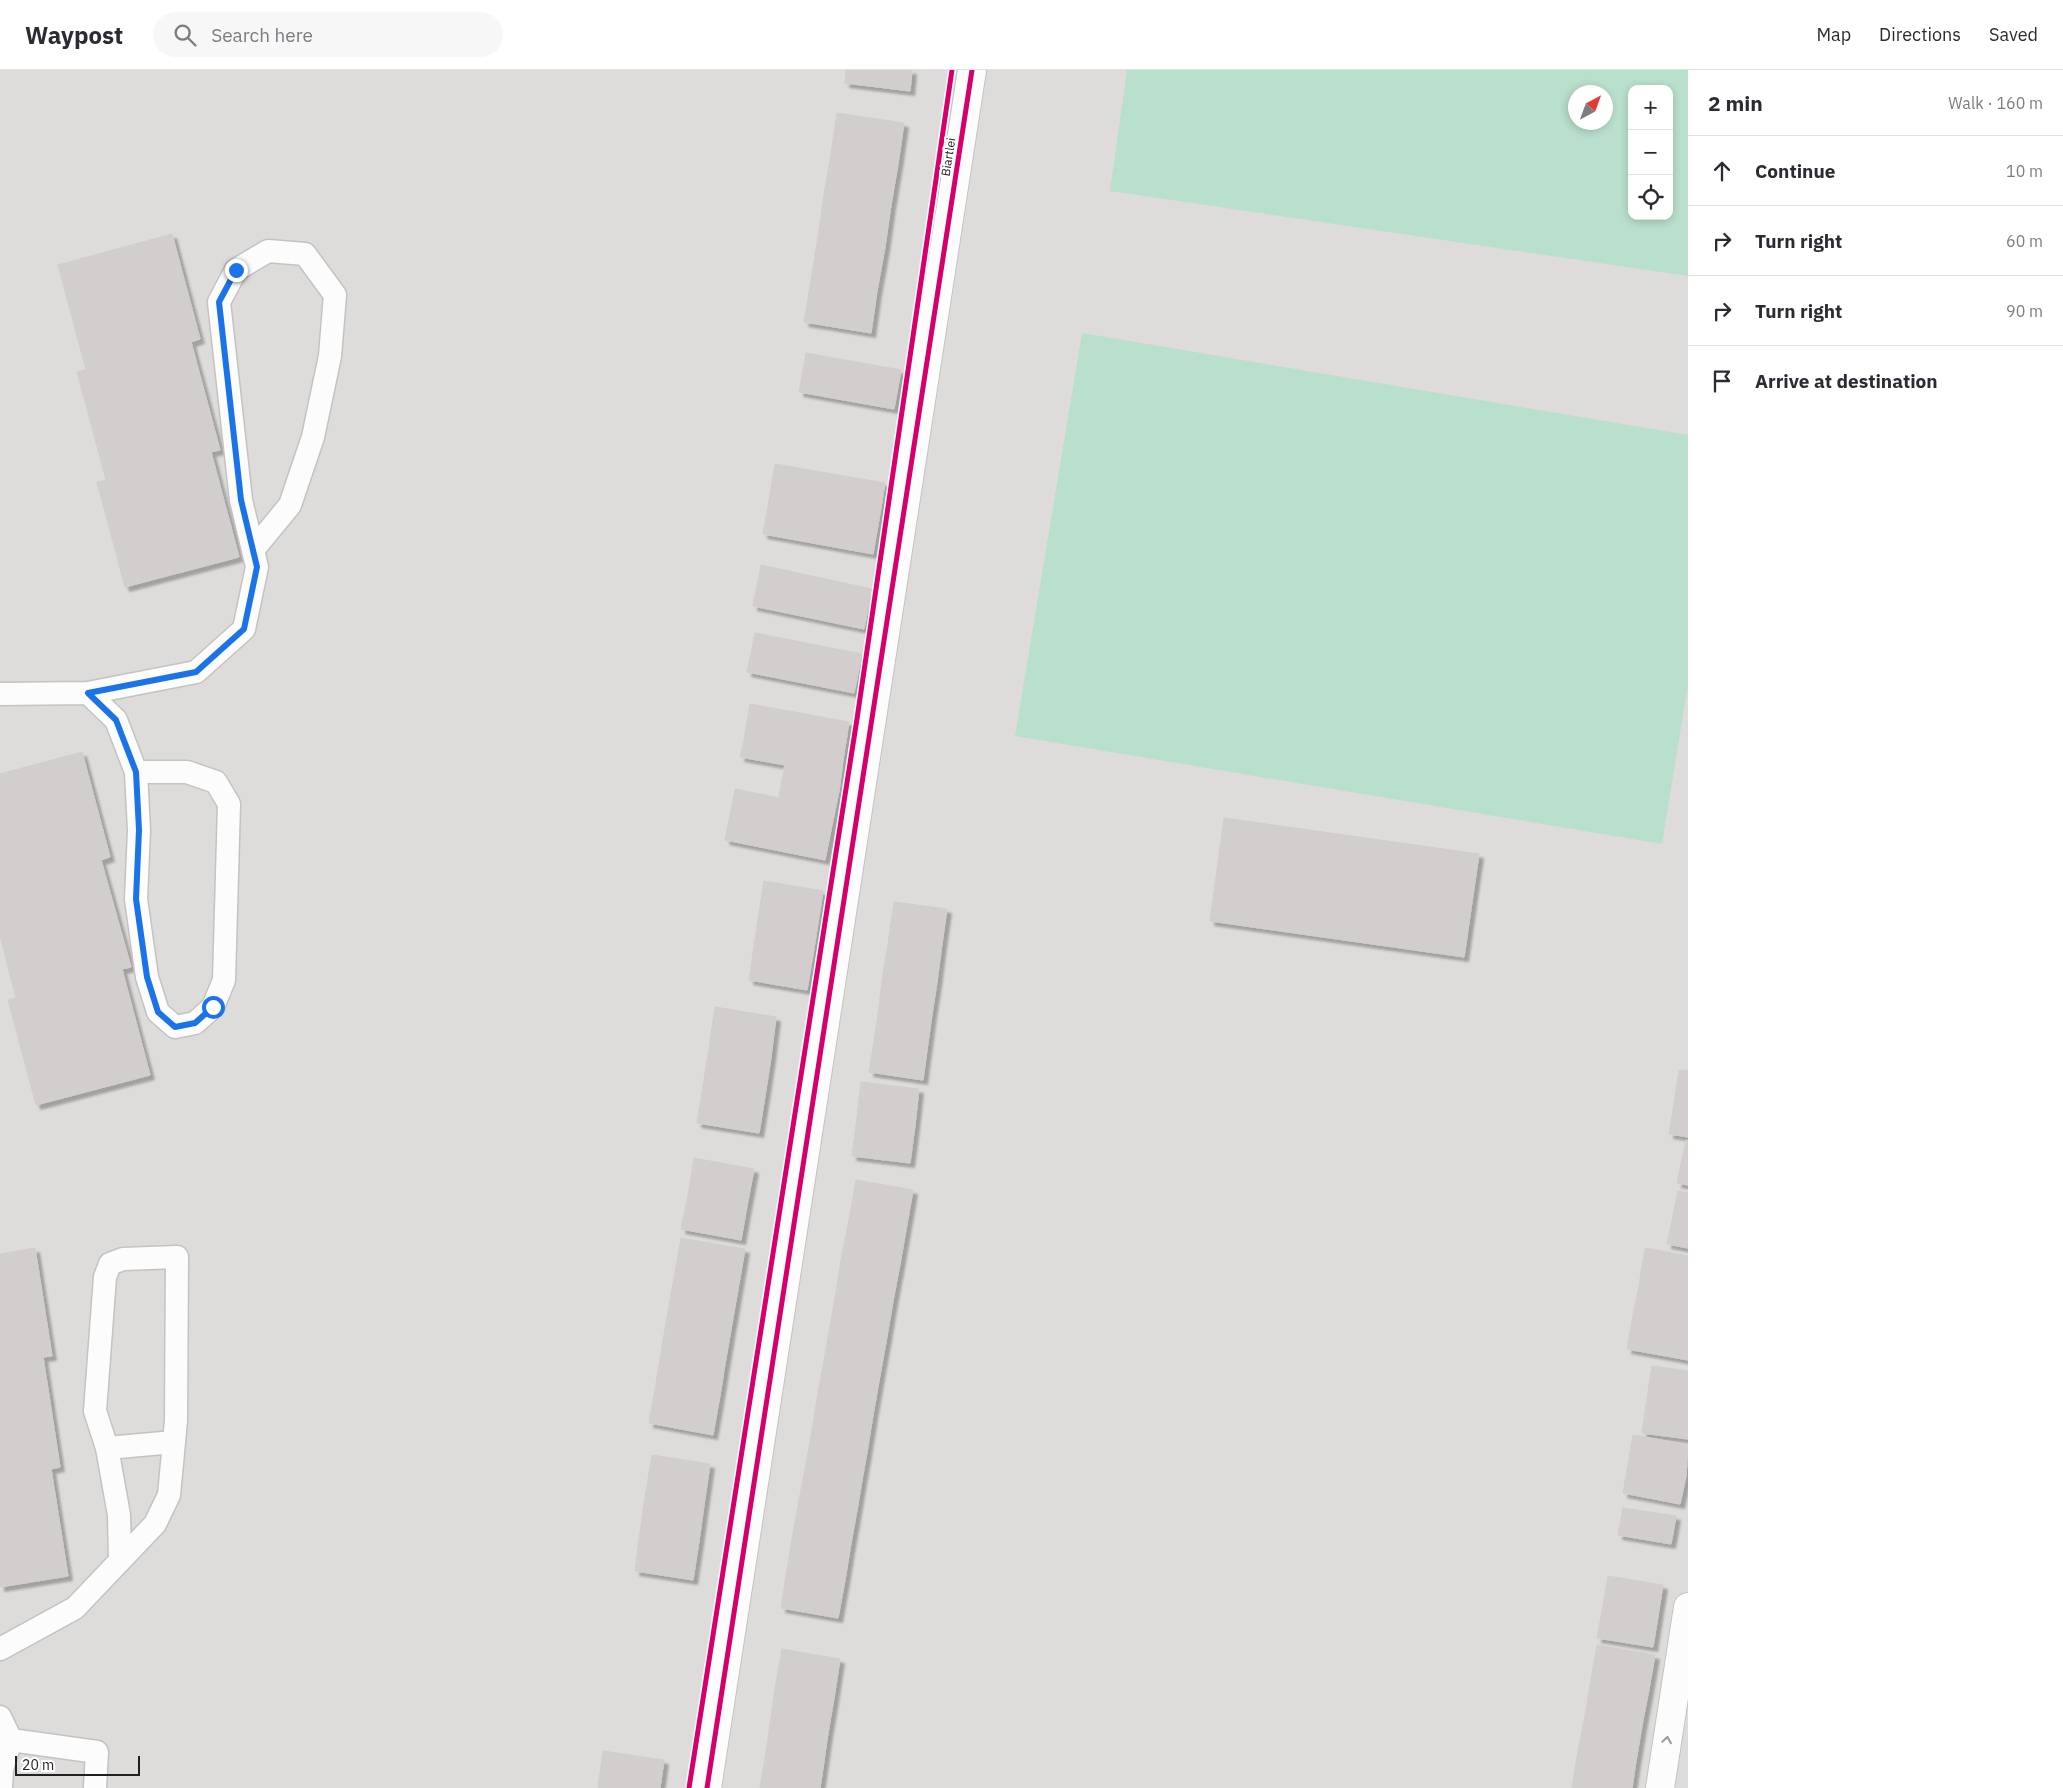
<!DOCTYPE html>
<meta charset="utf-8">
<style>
:root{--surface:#fff;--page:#f7f7f7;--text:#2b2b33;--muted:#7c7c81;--line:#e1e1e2}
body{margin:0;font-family:"IBM Plex Sans",sans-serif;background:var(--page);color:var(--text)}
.controls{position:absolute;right:15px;top:15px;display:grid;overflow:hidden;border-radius:10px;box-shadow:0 2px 8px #0003}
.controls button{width:45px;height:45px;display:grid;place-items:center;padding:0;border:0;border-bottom:1px solid var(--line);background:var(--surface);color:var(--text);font:25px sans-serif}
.compass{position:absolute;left:1568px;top:15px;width:45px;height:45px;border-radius:50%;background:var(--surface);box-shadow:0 2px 8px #0003;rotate:41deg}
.scale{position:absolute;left:15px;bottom:12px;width:125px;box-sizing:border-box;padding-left:5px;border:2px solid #202020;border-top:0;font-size:14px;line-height:18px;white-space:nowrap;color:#202020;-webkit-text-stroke:4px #fff;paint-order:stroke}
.stop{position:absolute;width:15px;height:15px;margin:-11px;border:4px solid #1a73e8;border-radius:50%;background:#fff}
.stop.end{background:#1a73e8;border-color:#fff;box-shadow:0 1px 5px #0008}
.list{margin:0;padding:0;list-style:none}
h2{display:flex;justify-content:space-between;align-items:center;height:65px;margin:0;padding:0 20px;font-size:21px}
h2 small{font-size:16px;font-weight:400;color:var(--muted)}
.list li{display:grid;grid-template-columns:32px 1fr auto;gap:15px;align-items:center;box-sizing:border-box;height:70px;padding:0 20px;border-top:1px solid var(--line)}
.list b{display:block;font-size:19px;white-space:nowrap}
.list em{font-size:16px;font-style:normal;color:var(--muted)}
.icon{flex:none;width:28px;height:28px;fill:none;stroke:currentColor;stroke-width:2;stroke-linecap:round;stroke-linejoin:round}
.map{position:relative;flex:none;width:1688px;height:1718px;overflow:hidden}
header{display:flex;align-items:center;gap:30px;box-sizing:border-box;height:70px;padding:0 25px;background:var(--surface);border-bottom:1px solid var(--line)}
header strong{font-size:24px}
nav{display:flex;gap:28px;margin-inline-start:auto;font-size:18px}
.search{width:350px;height:45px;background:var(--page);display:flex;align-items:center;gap:12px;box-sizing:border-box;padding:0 18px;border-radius:28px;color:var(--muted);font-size:19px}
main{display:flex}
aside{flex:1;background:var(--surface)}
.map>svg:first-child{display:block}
</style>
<header>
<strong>Waypost</strong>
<div class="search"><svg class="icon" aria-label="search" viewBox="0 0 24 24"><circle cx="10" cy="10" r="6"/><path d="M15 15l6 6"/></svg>Search here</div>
<nav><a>Map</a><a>Directions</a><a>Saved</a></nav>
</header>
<main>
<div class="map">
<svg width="1688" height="1718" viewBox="0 0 1688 1718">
<defs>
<filter id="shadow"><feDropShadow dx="4.5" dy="4.5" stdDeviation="1" flood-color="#0004"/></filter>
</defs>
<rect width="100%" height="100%" fill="#eeecea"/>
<path fill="#dddcdb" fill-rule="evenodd" d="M0 0H1688V1718H0ZM1632 19H1669V146H1632ZM1576 22H1606V52H1576Z"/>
<path fill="#b9e0cc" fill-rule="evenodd" d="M1127 0H1688V206L1110 121ZM1632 19H1669V146H1632ZM1576 22H1606V52H1576Z
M1082 263 1688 365V615L1662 774 1015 666Z"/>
<path fill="#d1cecd" stroke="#d1cecc" filter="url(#shadow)" d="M846 0H912L910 21 845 13Z
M837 43 904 53 898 94 831 84Z
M831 84 898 94 891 135 824 124Z
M824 124 891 135 885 177 818 167Z
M172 164 200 269 191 272 220 380 211 382 239 487 125 517 97 412 106 410 77 302 86 300 58 195Z
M818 167 885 177 877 221 811 210Z
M811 210 877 221 871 263 804 252Z
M806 283 901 300 894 339 799 322Z
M775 394 885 413 879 449 769 430Z
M769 430 879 449 873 484 763 464Z
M761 495 872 519 864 559 753 536Z
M755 563 862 584 854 623 747 602Z
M750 634 849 652 843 690 744 670Z
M744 670 843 690 839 721 782 709 785 695 740 687Z
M82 682 110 787 101 790 131 897 122 899 150 1005 36 1035 8 930 16 928 0 866V704Z
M782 709 839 721 832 755 732 735 735 719 779 728Z
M732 735 832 755 825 790 725 770Z
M1224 748 1479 784 1464 887 1210 851Z
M764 811 823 821 815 872 756 862Z
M894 832 947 839 941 881 888 874Z
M756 862 815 872 807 920 749 910Z
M888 874 941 881 937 912 883 904Z
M883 904 937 912 932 944 879 936Z
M879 936 932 944 927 980 874 972Z
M715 937 776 947 771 987 709 978Z
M874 972 927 980 923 1010 869 1002Z
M709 978 771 987 765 1026 703 1016Z
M1679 1000 1688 1001V1036L1674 1034Z
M861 1012 919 1019 915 1055 857 1047Z
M703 1016 765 1026 759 1063 697 1053Z
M1674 1034 1688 1036V1067L1669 1064Z
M857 1047 915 1055 910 1093 852 1086Z
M1686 1070 1688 1071V1115L1677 1113Z
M694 1088 754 1099 747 1136 688 1125Z
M856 1110 913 1120 906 1160 849 1150Z
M1678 1121 1688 1123V1153L1672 1150Z
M688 1125 747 1136 741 1170 681 1159Z
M849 1150 906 1160 900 1194 842 1184Z
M1672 1150 1688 1153V1178L1667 1174Z
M681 1168 745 1179 726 1288 662 1276Z
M35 1178 52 1286 43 1287 60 1397 51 1399 68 1506 0 1517V1184Z
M1645 1178 1688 1186V1224L1639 1215Z
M842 1184 900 1194 893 1231 836 1222Z
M1639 1215 1688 1224V1260L1632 1250Z
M836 1222 893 1231 886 1272 829 1262Z
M1632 1250 1688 1260V1290L1627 1279Z
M829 1262 886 1272 880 1305 823 1295Z
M662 1276 726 1288 720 1325 656 1313Z
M823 1295 880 1305 873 1345 816 1335Z
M1652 1296 1688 1301V1334L1647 1328Z
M656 1313 720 1325 713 1365 649 1353Z
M1647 1328 1688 1334V1369L1642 1363Z
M816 1335 873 1345 867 1382 810 1372Z
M1633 1365 1688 1375 1686 1406 1628 1394Z
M810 1372 867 1382 862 1410 805 1399Z
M652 1385 710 1394 704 1435 645 1427Z
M1628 1394 1686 1406 1680 1434 1623 1423Z
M805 1399 862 1410 857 1440 799 1430Z
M645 1427 704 1435 699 1471 640 1462Z
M799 1430 857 1440 850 1479 792 1469Z
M1623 1438 1676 1446 1671 1474 1618 1465Z
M640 1462 699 1471 693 1510 635 1501Z
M792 1469 850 1479 845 1510 787 1500Z
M787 1500 845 1510 838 1548 781 1538Z
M1608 1506 1663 1515 1658 1546 1603 1536Z
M1603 1536 1658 1546 1653 1577 1597 1568Z
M1597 1575 1655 1585 1649 1619 1591 1609Z
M782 1579 840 1589 834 1628 775 1619Z
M1591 1609 1649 1619 1643 1650 1586 1640Z
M775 1619 834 1628 828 1663 770 1654Z
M1586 1640 1643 1650 1636 1691 1578 1681Z
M770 1654 828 1663 823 1698 765 1688Z
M603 1681 664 1690 660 1718H598Z
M1578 1681 1636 1691 1632 1718H1615L1573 1711Z
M765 1688 823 1698 820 1718H760Z
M1573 1711 1615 1718H1572Z"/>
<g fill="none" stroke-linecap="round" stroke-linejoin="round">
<g stroke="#c4c3c2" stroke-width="25">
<path id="lane" d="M88 623 116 650 136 702 139 760 136 829 147 907 158 942 175 957 195 953 213 937 224 910 229 734 216 712 187 702H136
M0 624 88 623 196 602 244 559 257 497 241 430 219 232 236 200 268 181 305 184 335 225 330 286 313 367 290 435 253 480
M107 1378 174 1372
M0 1579 75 1538 155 1454 169 1425 176 1351 177 1187 123 1189 110 1194 105 1207 95 1341 107 1378 119 1445 120 1490
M0 1647 11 1670 2 1699 1 1718
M11 1670 97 1682 95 1718"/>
</g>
<g stroke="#c4c3c2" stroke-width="30">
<path id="street" d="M707 1718 972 0
M1660 1718 1688 1537"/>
</g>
<use href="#lane" stroke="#fcfcfc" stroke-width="22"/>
<use href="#street" stroke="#fcfcfc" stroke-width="28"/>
<g stroke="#fff" stroke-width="8">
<path id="cycleway" d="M689 1718 857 649 952 0
M707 1718 972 0"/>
</g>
<use href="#cycleway" stroke="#d6006c" stroke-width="5"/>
</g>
<defs><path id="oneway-chevron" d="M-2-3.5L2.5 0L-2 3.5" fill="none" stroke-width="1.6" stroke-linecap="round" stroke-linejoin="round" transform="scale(1.25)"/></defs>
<use stroke="#999" href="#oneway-chevron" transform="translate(1667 1670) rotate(-81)"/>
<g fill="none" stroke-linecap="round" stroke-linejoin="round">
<path stroke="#1a73e8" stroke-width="6" d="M213 937 195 953 175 957 158 942 147 907 136 829 139 760 136 702 116 650 88 623 196 602 244 559 257 497 241 430 219 232 236 200"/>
</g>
<g text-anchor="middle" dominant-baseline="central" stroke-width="5" stroke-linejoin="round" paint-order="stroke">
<g font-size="12" fill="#202020" stroke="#fff">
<text transform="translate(948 87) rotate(-81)">Biartlei</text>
</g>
</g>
</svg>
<div class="controls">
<button>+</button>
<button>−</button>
<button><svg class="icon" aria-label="locate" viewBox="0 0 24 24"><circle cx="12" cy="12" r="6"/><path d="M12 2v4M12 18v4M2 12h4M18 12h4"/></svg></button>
</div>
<svg class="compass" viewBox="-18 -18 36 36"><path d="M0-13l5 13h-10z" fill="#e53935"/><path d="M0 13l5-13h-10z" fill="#7c7c81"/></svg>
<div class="scale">20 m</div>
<div class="stop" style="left:213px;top:937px"></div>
<div class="stop end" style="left:236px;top:200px"></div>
</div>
<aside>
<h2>2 min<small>Walk · 160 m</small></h2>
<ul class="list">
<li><svg class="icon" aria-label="ahead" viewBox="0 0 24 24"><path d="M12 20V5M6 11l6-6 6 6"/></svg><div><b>Continue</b></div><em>10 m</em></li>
<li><svg class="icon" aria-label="right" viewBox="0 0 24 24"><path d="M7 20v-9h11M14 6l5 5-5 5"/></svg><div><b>Turn right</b></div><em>60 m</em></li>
<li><svg class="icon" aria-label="right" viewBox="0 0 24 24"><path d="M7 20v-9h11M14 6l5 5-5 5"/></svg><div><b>Turn right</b></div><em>90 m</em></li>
<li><svg class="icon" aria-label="arrive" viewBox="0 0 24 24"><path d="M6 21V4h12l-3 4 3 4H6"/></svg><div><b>Arrive at destination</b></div></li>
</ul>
</aside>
</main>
